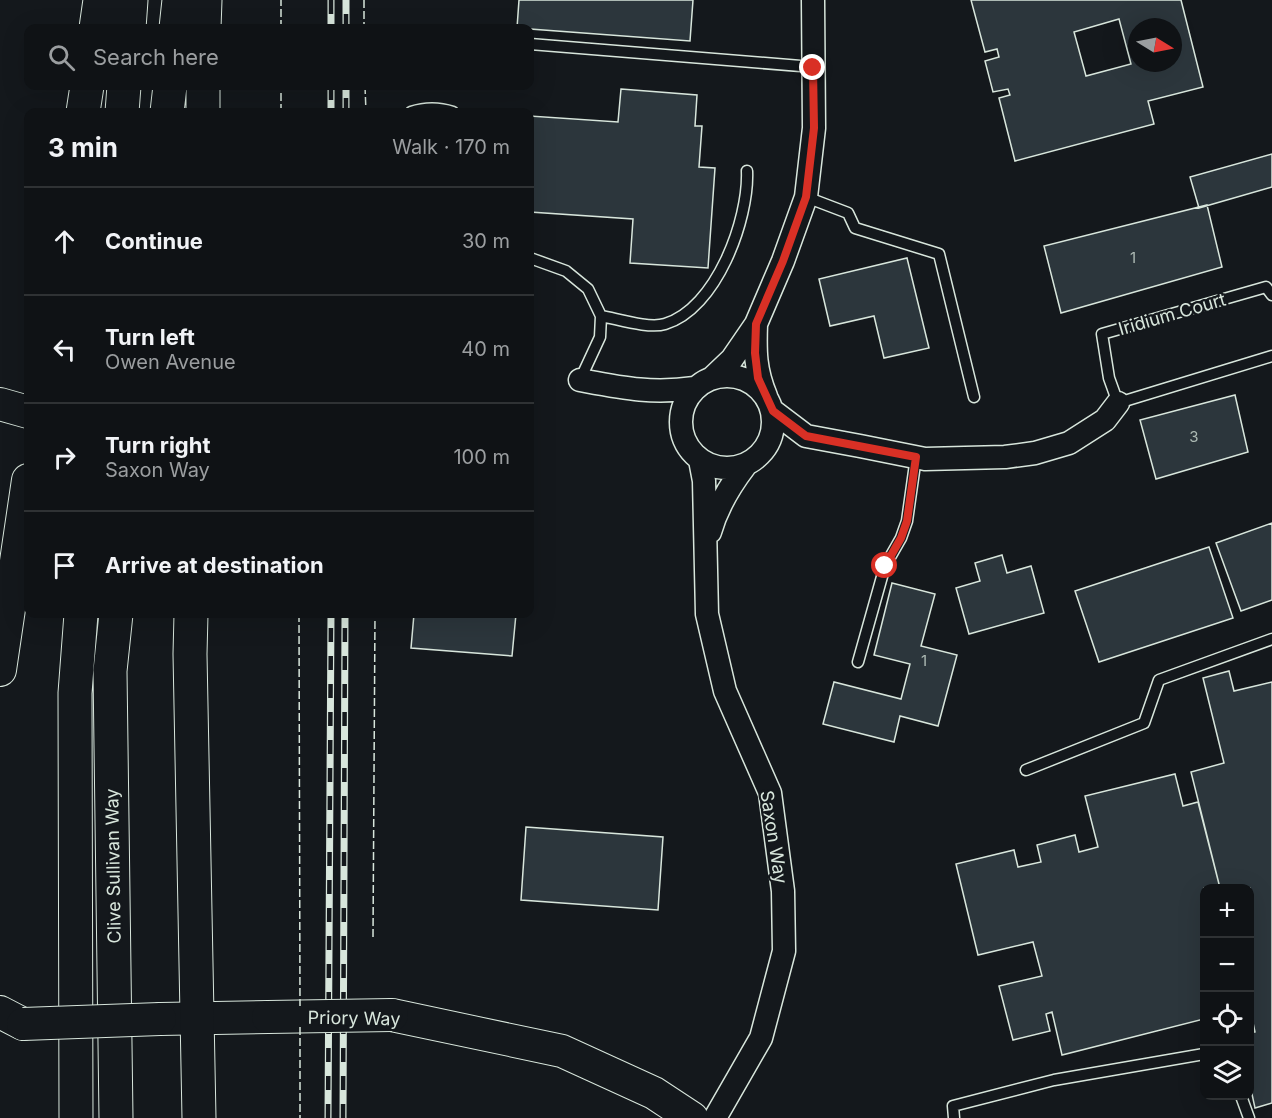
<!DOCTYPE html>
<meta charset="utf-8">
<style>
:root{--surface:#0f1215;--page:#1d2022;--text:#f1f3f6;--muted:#9b9ea0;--line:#2f3234}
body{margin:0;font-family:Inter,sans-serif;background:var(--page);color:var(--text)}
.controls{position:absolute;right:18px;bottom:18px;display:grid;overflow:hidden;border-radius:12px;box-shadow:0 6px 24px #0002}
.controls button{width:54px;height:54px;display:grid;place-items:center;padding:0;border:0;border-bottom:2px solid var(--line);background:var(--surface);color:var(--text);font:30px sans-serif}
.compass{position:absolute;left:1128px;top:18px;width:54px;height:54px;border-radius:50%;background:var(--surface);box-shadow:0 6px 24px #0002;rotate:100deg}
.stop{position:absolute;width:18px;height:18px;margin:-14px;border:4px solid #d93025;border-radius:50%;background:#fff}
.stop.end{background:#d93025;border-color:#fff;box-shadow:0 2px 6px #0008}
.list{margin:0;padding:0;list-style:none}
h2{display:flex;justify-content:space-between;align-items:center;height:78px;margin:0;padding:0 24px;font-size:26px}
h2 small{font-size:20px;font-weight:400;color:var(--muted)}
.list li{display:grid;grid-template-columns:39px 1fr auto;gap:18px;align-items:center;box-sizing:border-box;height:108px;padding:0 24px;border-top:2px solid var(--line)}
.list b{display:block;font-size:22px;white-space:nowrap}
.list p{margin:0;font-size:20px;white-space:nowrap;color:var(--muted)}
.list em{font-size:20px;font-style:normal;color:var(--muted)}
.icon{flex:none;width:33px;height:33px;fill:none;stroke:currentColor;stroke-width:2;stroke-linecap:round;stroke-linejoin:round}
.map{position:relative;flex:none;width:1272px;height:1118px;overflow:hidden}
.search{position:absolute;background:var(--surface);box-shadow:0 6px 24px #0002;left:24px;top:24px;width:510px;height:66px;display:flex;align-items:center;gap:15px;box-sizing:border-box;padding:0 21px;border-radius:12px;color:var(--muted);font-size:22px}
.panel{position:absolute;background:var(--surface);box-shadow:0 6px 24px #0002;left:24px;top:108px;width:510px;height:510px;border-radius:12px}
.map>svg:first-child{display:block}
</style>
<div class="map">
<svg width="1272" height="1118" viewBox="0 0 1272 1118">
<rect width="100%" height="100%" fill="#14181c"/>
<path fill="#2c363c" stroke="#d8e6dc" stroke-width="1.5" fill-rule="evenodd" d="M519 0H693L690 41 517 28Z
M971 0H1181L1203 87 1148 101 1154 124 1015 161 999 98 1010 95 1008 89 993 92 985 61 999 57 997 49 985 52ZM1119 19 1131 64 1086 76 1074 32ZM1137 27H1173V63H1137Z
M621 89 697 95 695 126H702L699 167 715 168 708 268 630 263 633 219 530 212V116L618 122Z
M1272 154V187L1199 208 1190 177Z
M1207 205 1222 267 1061 313 1044 246Z
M907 258 929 348 884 358 874 316 830 326 819 279Z
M1235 395 1248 452 1156 479 1140 420Z
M1272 523V600L1241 611 1216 543Z
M1209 547 1233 618 1099 662 1075 591Z
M1002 555 1007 573 1031 566 1044 613 969 634 956 588 980 581 975 563Z
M892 583 935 594 921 646 957 655 938 726 900 716 894 742 823 724 834 682 901 699 910 664 874 655Z
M414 614H516L512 656 411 648Z
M1229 671 1234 691 1272 682V1103L1255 1108 1250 1085V1033L1255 1032 1250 1009V888H1220L1191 772 1224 763 1203 678Z
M1175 774 1183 806 1198 802 1220 888H1204V1019L1062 1055 1052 1012 1046 1014 1050 1031 1013 1040 999 986 1042 976 1033 942 978 955 956 864 1014 850 1018 867 1041 862 1037 845 1075 835 1079 852 1098 847 1085 796Z
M526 827 663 837 658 910 521 900Z"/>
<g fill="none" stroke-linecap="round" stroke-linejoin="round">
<g stroke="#d8e6dc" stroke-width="13">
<path id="lane" d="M530 44 813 67
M411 112C426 107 438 107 453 112
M806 197 848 213 855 228 939 254 974 397
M530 258 566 271 588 289 601 316 600 337 580 380
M1272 295 1266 287 1102 334 1109 378 1118 403 1272 356
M601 316C618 319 649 329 665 324 716 309 749 220 747 171
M858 662 885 566 901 538 907 521 916 457
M1026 770 1144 723 1159 680 1272 639
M1241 1096 1249 1118
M954 1118 953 1106 1054 1080 1204 1054"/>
</g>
<g stroke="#d8e6dc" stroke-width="25">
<path id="street" d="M756 324C755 351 755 370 766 396
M681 422a46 46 0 1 1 92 0a46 46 0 1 1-92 0Z
M712 378 732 359 756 324 783 261 806 197 814 128 813 0
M580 380C623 388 651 394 695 388
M773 411 806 436 860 446 925 459 1005 457 1035 453 1069 443 1105 420 1118 403
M700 460 704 481 707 614 725 691 770 793 783 891 784 951 761 1038 715 1118
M710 532C717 507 729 487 745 466"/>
</g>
<g stroke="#d8e6dc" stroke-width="34">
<path id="secondary" d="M0 404 28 412
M0 670 28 480
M0 1012 23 1024
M392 1015 562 1051 654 1093 692 1118
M160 1019 268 1017"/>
</g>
<g stroke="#d8e6dc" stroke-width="35">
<path id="highway" d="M96 28 100 0
M129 28 131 0
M176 28 179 0
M204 28 205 0
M83 112 87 86
M122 112 124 86
M167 112 170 86
M203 112V86
M116 614 110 671 116 1118
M191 614 190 654 199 1118
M76 1118 75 693 81 614"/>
</g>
<use href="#lane" stroke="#14181c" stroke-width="10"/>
<use href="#street" stroke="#14181c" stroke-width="22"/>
<use href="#secondary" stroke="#14181c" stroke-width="32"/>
<use href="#highway" stroke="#14181c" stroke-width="33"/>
<g stroke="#d8e6dc" stroke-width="7">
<path id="rail" d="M331 0V28
M346 28V0
M331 86V112
M346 112V86
M328 1118 331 614
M343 1118 345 614"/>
</g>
<use href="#rail" stroke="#14181c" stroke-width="4.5" stroke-dasharray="14" stroke-linecap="butt"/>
<g stroke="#d8e6dc" stroke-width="34" stroke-linecap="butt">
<path id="secondary-bridge" d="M268 1017 392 1015
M23 1024 160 1019"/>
</g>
<use href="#secondary-bridge" stroke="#14181c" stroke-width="32"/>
<path stroke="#d8e6dc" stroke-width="1.5" stroke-dasharray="8 3" stroke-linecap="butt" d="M364 0V28
M281 28V0
M365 86 366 112
M281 112V86
M299 614 300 1006
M373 937 375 614
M300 1027V1118"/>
</g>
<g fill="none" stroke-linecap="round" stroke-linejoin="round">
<path stroke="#d93025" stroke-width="8" d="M813 68 814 128 806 197 783 261 756 324 755 353 758 378 773 411 806 436 916 457 907 521 901 538 885 566"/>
</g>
<g text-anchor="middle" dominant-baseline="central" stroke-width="4.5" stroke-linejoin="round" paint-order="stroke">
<g font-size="15" fill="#adbab4">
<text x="1133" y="257">1</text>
<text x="1194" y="436">3</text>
<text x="924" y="660">1</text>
</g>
<g font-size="18" fill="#d8e6dc" stroke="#14181c">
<text transform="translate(1172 314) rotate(-16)">Iridium Court</text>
<text transform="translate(774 837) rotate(81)">Saxon Way</text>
<text transform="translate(113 866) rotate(-91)">Clive Sullivan Way</text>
<text transform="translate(354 1018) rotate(1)">Priory Way</text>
</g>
</g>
</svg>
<div class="controls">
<button>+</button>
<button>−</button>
<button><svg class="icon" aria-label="locate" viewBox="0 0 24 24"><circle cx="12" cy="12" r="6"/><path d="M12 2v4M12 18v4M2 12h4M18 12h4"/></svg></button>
<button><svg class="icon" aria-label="layers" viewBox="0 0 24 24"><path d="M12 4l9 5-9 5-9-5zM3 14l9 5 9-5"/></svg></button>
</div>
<svg class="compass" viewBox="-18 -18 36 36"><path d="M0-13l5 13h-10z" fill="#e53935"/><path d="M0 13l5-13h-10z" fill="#9b9ea0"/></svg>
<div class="stop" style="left:885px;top:566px"></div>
<div class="stop end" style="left:813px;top:68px"></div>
<div class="search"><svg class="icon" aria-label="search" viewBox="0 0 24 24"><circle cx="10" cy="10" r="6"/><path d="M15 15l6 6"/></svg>Search here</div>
<section class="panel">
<h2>3 min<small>Walk · 170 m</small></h2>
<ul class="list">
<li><svg class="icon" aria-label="ahead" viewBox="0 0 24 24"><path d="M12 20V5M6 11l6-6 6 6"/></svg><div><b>Continue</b></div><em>30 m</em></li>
<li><svg class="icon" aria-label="left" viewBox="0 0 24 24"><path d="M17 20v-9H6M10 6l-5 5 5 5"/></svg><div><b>Turn left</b><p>Owen Avenue</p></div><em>40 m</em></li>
<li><svg class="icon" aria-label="right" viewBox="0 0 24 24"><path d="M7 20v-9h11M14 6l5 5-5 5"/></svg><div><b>Turn right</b><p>Saxon Way</p></div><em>100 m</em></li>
<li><svg class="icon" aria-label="arrive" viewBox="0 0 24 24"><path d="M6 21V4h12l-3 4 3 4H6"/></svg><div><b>Arrive at destination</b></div></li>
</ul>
</section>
</div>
